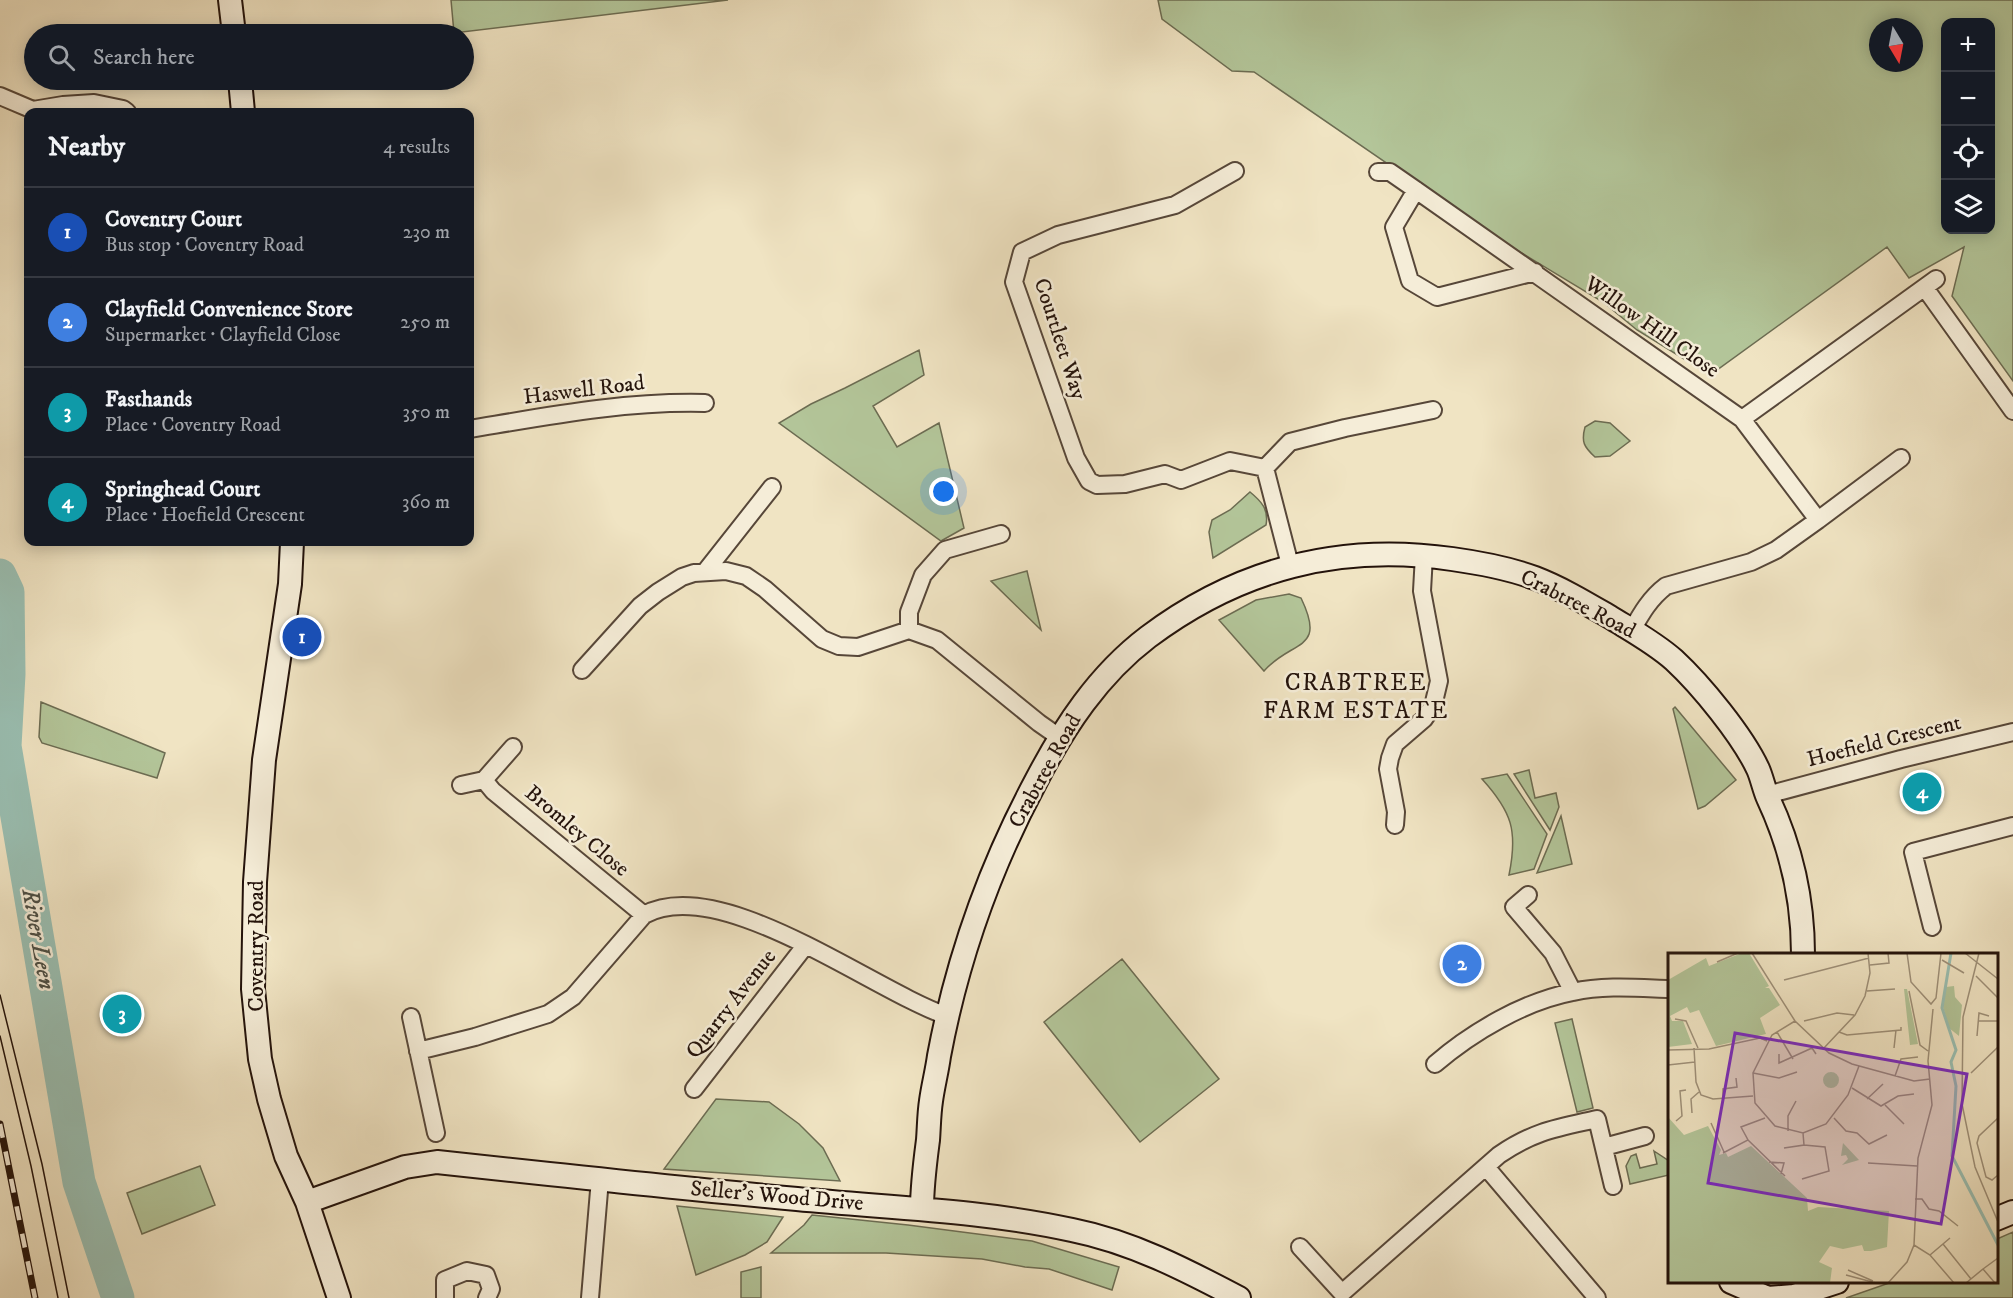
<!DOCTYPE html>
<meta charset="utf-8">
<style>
:root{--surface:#171b24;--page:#242831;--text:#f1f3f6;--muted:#9ea1a6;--line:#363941;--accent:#d93025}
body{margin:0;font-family:"IM FELL DW Pica",serif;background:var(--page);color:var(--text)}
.controls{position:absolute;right:18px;top:18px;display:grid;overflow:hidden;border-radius:12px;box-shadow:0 3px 15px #0003}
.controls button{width:54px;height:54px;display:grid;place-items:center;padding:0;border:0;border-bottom:2px solid var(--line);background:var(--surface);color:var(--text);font:30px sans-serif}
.compass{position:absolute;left:1869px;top:18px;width:54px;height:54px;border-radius:50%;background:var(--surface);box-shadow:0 3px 15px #0003;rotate:170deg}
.you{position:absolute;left:944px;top:492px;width:21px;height:21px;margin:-15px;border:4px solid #fff;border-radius:50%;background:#1a73e8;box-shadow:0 0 0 9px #1a73e833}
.badge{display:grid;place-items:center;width:39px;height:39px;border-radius:50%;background:var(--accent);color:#fff;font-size:20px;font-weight:700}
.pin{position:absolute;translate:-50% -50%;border:3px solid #fff;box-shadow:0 2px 6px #0006}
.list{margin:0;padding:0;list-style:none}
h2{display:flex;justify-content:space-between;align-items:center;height:78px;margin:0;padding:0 24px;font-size:26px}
h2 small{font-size:20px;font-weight:400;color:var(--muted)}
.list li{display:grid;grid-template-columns:39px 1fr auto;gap:18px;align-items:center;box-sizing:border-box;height:90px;padding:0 24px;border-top:2px solid var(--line)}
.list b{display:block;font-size:22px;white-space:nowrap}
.list p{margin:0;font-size:20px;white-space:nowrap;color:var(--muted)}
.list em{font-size:20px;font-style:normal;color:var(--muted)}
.icon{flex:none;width:33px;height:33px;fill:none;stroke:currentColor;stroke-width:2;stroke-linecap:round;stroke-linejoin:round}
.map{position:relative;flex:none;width:2013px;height:1298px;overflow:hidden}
.search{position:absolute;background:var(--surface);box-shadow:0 3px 15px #0003;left:24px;top:24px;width:450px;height:66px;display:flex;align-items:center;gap:15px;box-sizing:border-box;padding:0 21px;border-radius:33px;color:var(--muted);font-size:22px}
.panel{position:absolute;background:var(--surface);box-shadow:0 3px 15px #0003;left:24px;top:108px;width:450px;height:438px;border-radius:12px}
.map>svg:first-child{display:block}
</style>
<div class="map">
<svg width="2013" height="1298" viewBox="0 0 2013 1298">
<rect width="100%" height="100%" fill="#f0e4c3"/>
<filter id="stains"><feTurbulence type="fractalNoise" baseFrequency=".00333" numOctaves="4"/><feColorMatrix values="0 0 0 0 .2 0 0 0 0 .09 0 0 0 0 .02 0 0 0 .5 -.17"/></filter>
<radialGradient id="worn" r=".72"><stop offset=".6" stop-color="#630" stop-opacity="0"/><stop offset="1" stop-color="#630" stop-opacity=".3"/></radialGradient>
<path fill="#b3c599" stroke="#6c6c52" stroke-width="1.5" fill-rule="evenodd" d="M451 0H728L454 33Z
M1158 0H2013V381L1952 296 1964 247 1909 278 1887 247 1710 375 1637 330 1603 302 1490 234 1254 72 1232 71 1162 19ZM1946 22H1990V230H1946ZM1878 27H1914V63H1878Z
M919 350 924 375 873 406 897 447 939 423 964 528 941 541 779 423 811 404 845 388Z
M1595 421 1610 423 1630 441 1610 456 1595 457C1584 447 1581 442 1585 427Z
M1250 492C1261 501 1269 509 1266 525L1213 558 1209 532 1212 520 1230 510Z
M1027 571 1041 630 991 581Z
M1289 594 1301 598C1327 652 1292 639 1264 671L1219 620 1256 600Z
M41 702 165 753 157 778 42 743 39 737Z
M1675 707 1736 780 1705 806 1698 809 1673 709Z
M1529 770 1535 798 1556 793 1559 807 1550 830 1514 774Z
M1507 774 1547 834 1534 869 1509 875C1518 831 1512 812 1482 779Z
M1561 816 1572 864 1537 873Z
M1122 959 1219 1079 1140 1142 1044 1022Z
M1572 1019 1593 1108 1577 1112 1555 1023Z
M716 1099 769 1102 799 1124 823 1148 840 1181 664 1169Z
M1654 1151 1669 1161V1175L1630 1184 1626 1166 1631 1156 1636 1154 1640 1168 1657 1164Z
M200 1166 215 1205 142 1234 127 1193Z
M677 1206 783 1217 767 1242 745 1255 696 1275Z
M812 1215 908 1225 1032 1241 1119 1267 1112 1290 1049 1269 1025 1267 982 1259 886 1253H771L804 1225Z
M2013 1232V1298H1846L1892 1282H1996L1997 1239Z
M761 1267V1298H741V1272Z"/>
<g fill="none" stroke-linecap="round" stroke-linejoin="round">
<path stroke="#9abfb2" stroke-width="33" d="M0 575 8 592 9 674 5 746 79 1182 118 1298"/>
<g stroke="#574739" stroke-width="20">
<path id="street" d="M0 96 33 110 63 105 94 103 123 109 127 112
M1235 171 1175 205 1058 235 1022 252 1014 282 1076 458 1089 481 1097 485 1125 484 1165 474 1181 480 1230 461 1265 468
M1378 172H1390L1416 190 1742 419
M1416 190 1394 227 1410 281 1437 297 1535 272
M1925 288 2013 411
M470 429C548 416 625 401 705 403
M1818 520 1901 458
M1290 565 1265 468 1290 442 1345 428 1433 410
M705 572 772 487
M909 630V612L923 575 945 550 1001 534
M1632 630C1641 614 1650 598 1666 586L1751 562 1776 550 1818 520 1742 419 1936 279
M582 670 640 606 658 592 682 577 694 573 726 571 746 576 765 589 822 639 839 646 858 647 909 630 937 640 1039 723 1059 737
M484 780 513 747
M461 785 484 780 493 791 644 915
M1767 795 1901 759 2013 732
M1395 825 1396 812 1388 769 1390 758 1395 744 1424 719 1433 706 1439 681 1422 591 1424 555
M1528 895 1514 907 1553 953 1573 992
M1932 927 1913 852 2013 826
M411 1017 436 1133
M418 1051 475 1037 548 1014 573 997 644 915C720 873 872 990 947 1016
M1435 1064C1472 1032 1525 1001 1573 992 1604 985 1638 988 1670 989
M694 1089 805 946
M1604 1147 1645 1136
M1486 1167 1597 1298
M1300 1247 1342 1293 1499 1155C1534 1131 1557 1128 1597 1119L1613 1186
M445 1298V1280L467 1271 486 1275 491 1289 487 1298
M590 1298 600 1179"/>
</g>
<g stroke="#24130b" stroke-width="26">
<path id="secondary" d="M230 0 234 34
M240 80 243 112
M292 542 290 584 264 760 255 882 253 989 260 1059 269 1099 286 1156 307 1202 339 1298
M307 1202 405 1167 437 1162C557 1175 677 1188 797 1199 889 1208 981 1210 1072 1230 1132 1242 1186 1270 1239 1298
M922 1209C922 1185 925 1163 928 1140 929 1127 929 1114 931 1101 933 1086 937 1071 939 1056 957 960 990 867 1036 781 1064 727 1098 675 1148 637 1240 568 1340 543 1452 559 1481 563 1508 568 1535 578 1561 588 1586 603 1610 617 1631 630 1655 643 1674 660 1701 685 1742 735 1758 769 1762 778 1764 789 1768 798 1791 847 1803 900 1803 954
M1996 1219 2013 1212
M1731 1282 1768 1298 1794 1296 1837 1282"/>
</g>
<use href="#street" stroke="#f5edd8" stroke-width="16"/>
<use href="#secondary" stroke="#f5edd8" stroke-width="22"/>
<path stroke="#24130b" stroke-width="1.5" d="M0 995 42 1164 69 1298
M0 1036 31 1166 58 1298"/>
<g stroke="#24130b" stroke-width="7">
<path id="rail" d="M0 1124 35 1298"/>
</g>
<use href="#rail" stroke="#f5edd8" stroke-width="4.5" stroke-dasharray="14" stroke-linecap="butt"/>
</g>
<g text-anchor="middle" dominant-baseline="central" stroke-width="5" stroke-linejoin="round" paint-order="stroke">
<g font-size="22" fill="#24130b" stroke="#f5edd8">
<text transform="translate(1652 327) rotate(35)">Willow Hill Close</text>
<text transform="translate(1060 339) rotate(72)">Courtleet Way</text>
<text transform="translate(584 390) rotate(-7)">Haswell Road</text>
<text transform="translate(1578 604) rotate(27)">Crabtree Road</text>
<text transform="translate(1884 741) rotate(-14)">Hoefield Crescent</text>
<text transform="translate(1045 771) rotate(-61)">Crabtree Road</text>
<text transform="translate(577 831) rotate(40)">Bromley Close</text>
<text transform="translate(256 946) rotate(-90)">Coventry Road</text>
<text transform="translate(731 1004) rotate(-52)">Quarry Avenue</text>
<text transform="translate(777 1196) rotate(5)">Seller's Wood Drive</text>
</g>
<g font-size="24" letter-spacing="1.5" fill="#24130b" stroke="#f5edd8">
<text x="1356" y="683">CRABTREE<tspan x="1356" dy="28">FARM ESTATE</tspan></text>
</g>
<g font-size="24" font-style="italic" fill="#4d4f45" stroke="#f5edd8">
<text transform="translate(38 939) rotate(80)">River Leen</text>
</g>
</g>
<g transform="translate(1668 953)">
<rect width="330" height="330" fill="#f0e4c3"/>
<path d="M74 0H81L101 33 97 35H101L112 52 92 65 98 81 48 93 31 57 22 60 19 54 2 63 4 68H15L24 91 0 94V27L38 5 41 13ZM286 33 287 44 294 52 291 83 281 75 275 54 278 34ZM236 36H239L250 91 242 92ZM155 127a8 8 0 1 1 16 0a8 8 0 1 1-16 0ZM0 164 16 182 40 173 53 197 51 202 58 200 60 204 83 193 139 245 140 258 150 254 221 258 219 294 203 298H196L194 292 175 296 162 293 151 309 164 315 162 330H0ZM175 190 191 207 174 212 180 206 178 202 173 203Z" fill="#b3c599"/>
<path fill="none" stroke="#9abfb2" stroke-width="3" d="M283 0 274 55 288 97 283 109 288 133 284 203 330 292"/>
<path fill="none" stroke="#9e9079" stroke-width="1.5" d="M84 0 127 68 161 100 184 111 246 128 262 126M239 0 243 29 263 51 268 45 273 0M297 0 330 26M311 0 295 64 294 151 307 214 330 269M274 7 296 20M49 9 70 0M202 12 221 10 220 0M308 23 330 45M116 27 201 5M199 38 227 36M241 38 252 92 260 98M7 66 18 68 30 95M127 68 104 82 85 120 87 150 107 173 135 180 158 171 180 142 191 113M136 68 169 60 186 62M310 68H330M109 79 125 106M171 79 179 82 233 77V74M309 83 311 60 321 63M26 95 28 129 33 142 45 146 85 143M226 95 228 77M155 96 187 62 197 43 202 20 200 0M0 97 41 96 92 85 99 88M111 101V110L144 95 148 101M0 112 27 109M85 120 111 125 129 119M303 120 330 94M227 123 233 106 250 104M184 135 213 153 230 143 246 141M55 146V136L69 134 68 125M199 146 215 131M217 152 236 171M24 160 23 146 31 139M166 165 178 178 189 180 201 191 219 182M330 165 311 183 309 190 318 224 324 227 330 222M8 168 14 163 12 138 18 137M43 170 56 199M120 178V163L128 148M80 187 117 223M116 195 136 192 135 180M55 200 80 187 73 174 97 165M101 209 116 210 113 221M200 210 249 213M134 226 161 218 157 194 136 192M247 246H254L261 256 271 258 290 273M275 291 303 326M246 292 262 302 286 330M262 302 282 285M315 316 330 305M180 317 205 328M178 322 208 330M220 330 239 309 246 292 250 205 264 152 260 108 265 56M298 330 315 316 327 330"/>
<path fill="#7b2cbf" fill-opacity="0.15" stroke="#7b2cbf" stroke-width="3" d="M67 80 299 121 273 271 40 230Z"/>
<rect width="330" height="330" fill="none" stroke="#24130b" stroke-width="3"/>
</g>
<rect width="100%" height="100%" filter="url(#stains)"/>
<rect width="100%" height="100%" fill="url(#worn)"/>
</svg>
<div class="controls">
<button>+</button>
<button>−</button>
<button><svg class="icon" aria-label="locate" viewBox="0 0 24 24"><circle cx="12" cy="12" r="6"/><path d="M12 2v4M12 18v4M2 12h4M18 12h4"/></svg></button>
<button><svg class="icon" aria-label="layers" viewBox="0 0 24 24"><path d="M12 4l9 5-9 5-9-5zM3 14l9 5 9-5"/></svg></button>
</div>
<svg class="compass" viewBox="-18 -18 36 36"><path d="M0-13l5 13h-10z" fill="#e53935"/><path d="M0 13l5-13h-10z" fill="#9ea1a6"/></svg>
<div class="you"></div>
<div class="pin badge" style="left:302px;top:637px;background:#1a4fb4">1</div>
<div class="pin badge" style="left:1462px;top:964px;background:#3f7fe0">2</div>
<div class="pin badge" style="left:122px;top:1014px;background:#0f9aa8">3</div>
<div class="pin badge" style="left:1922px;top:792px;background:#0f9aa8">4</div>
<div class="search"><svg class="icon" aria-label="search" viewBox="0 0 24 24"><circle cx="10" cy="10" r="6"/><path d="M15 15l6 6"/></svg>Search here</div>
<section class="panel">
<h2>Nearby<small>4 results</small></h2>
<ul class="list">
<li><span class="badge" style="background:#1a4fb4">1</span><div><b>Coventry Court</b><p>Bus stop · Coventry Road</p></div><em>230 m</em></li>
<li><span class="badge" style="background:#3f7fe0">2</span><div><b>Clayfield Convenience Store</b><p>Supermarket · Clayfield Close</p></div><em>250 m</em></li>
<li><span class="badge" style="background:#0f9aa8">3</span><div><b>Fasthands</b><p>Place · Coventry Road</p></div><em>350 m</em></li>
<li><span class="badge" style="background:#0f9aa8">4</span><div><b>Springhead Court</b><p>Place · Hoefield Crescent</p></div><em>360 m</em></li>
</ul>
</section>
</div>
